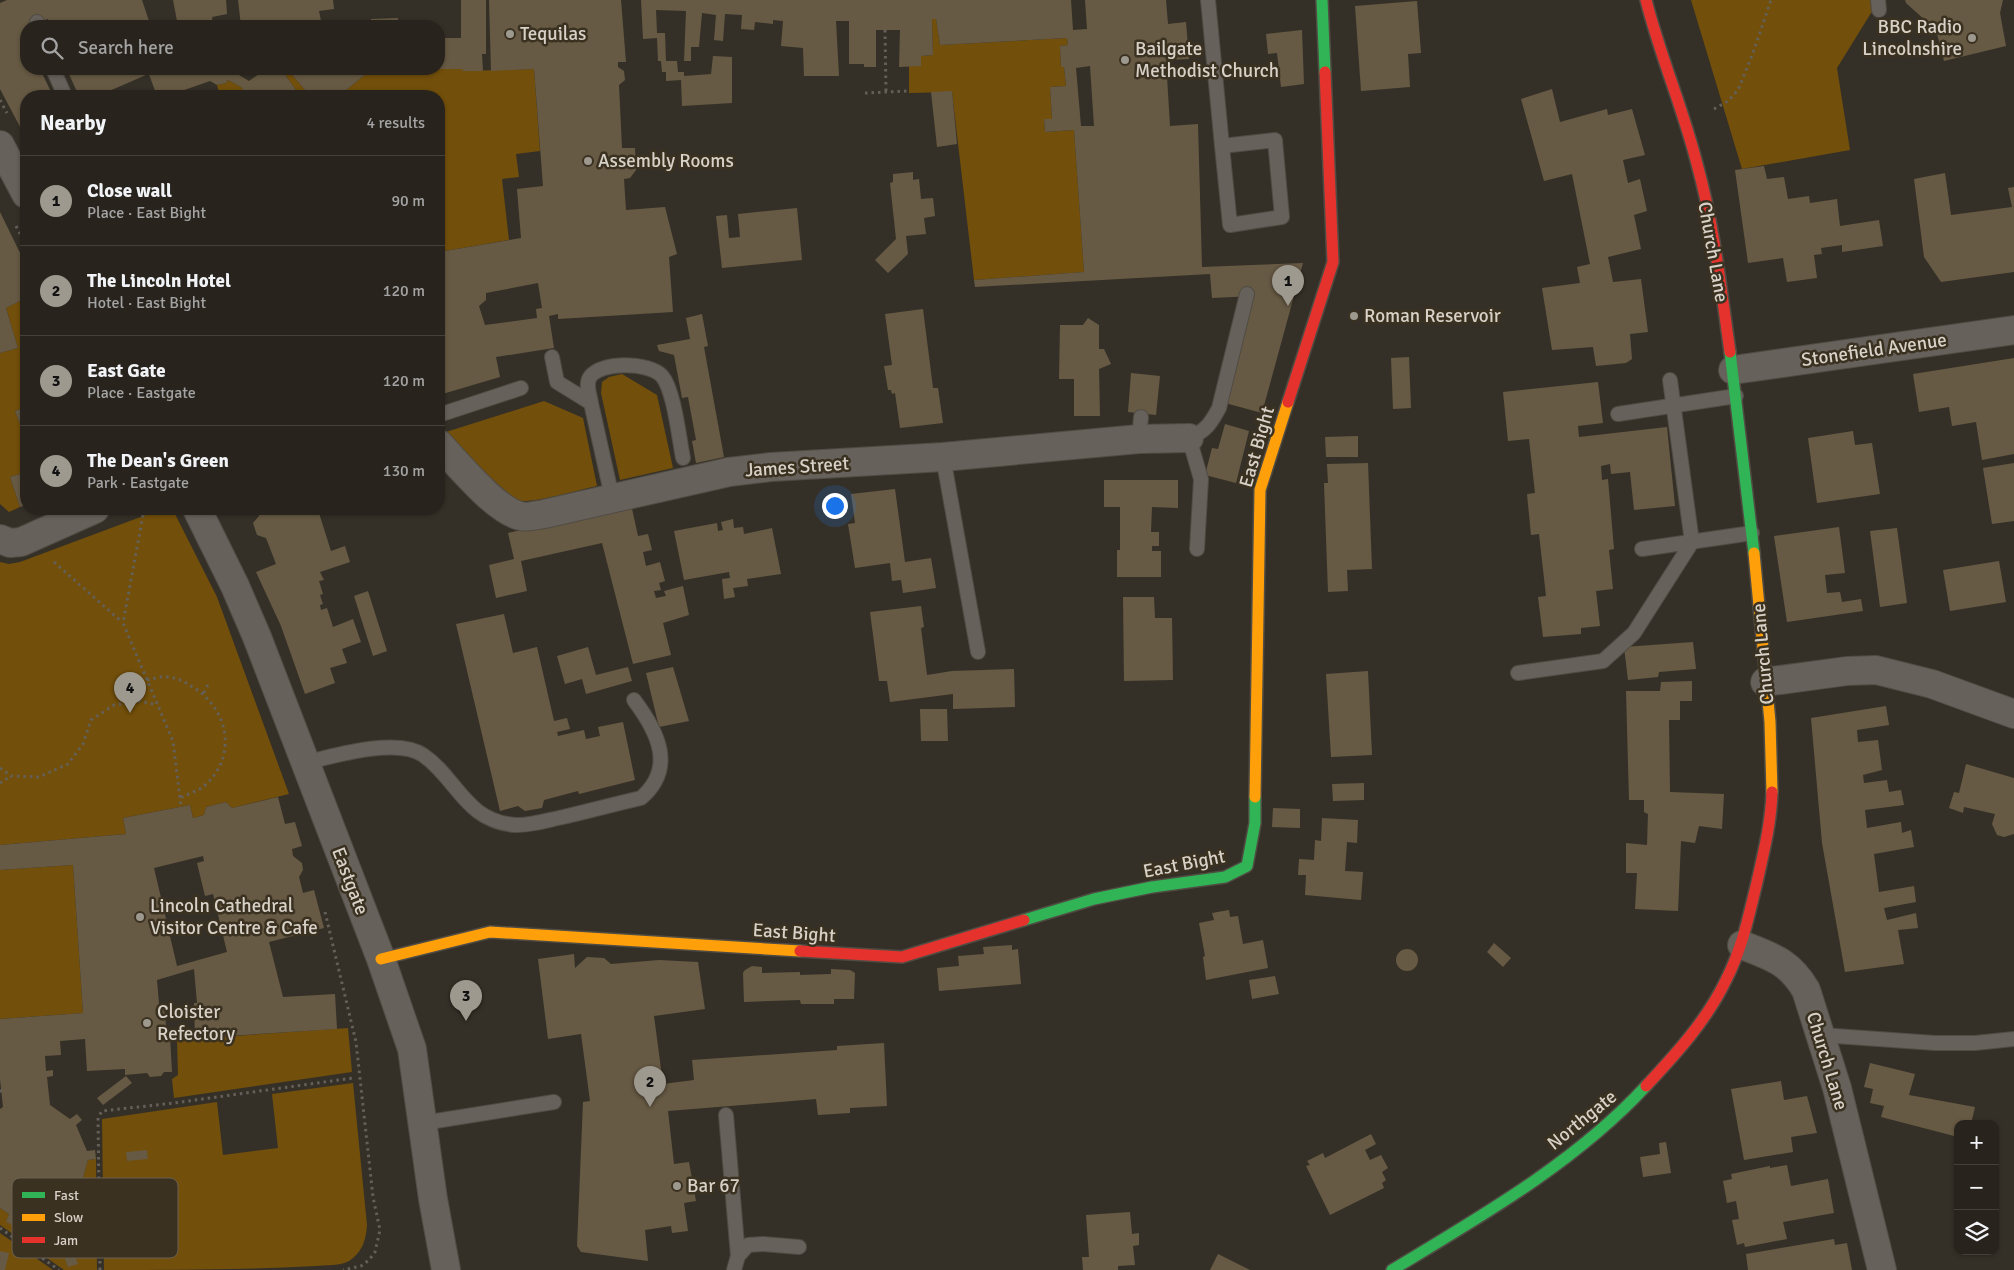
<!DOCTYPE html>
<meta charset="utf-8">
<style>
:root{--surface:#28241d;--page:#302c26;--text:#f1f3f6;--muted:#a5a4a4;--line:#44413b;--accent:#9e998f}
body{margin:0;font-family:Signika,sans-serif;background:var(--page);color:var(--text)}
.controls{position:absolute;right:15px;bottom:15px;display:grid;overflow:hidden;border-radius:10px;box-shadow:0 1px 4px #0004}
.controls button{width:45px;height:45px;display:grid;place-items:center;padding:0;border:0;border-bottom:1px solid var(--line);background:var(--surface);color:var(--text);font:25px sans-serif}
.you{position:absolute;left:834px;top:505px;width:18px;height:18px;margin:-12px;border:4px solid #fff;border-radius:50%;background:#1a73e8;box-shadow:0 0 0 8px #1a73e833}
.badge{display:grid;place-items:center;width:32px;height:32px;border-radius:50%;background:var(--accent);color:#111;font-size:16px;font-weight:700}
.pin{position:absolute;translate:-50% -41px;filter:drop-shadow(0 1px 2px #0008)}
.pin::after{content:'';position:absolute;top:26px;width:18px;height:15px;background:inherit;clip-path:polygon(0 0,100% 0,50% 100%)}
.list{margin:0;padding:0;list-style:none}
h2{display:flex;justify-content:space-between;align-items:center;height:65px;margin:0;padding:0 20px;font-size:21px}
h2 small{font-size:16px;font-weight:400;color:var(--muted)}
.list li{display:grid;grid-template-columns:32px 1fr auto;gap:15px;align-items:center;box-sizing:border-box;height:90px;padding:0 20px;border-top:1px solid var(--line)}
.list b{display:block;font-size:19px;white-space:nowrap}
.list p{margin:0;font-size:16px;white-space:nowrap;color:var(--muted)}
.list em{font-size:16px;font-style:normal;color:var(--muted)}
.icon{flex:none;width:28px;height:28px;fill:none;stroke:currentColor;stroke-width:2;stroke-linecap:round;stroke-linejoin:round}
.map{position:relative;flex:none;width:2014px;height:1270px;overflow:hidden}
.search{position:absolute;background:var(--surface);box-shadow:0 1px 4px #0004;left:20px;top:20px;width:425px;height:55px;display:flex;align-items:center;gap:12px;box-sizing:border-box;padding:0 18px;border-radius:20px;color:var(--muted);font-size:19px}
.panel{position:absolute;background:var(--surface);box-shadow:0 1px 4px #0004;left:20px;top:90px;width:425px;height:425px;border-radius:20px}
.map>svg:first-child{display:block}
</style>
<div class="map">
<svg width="2014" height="1270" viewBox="0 0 2014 1270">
<rect width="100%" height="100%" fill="#353027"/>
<path fill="#724f0a" d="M1691 0H1876L1877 10 1871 13 1837 68 1850 150 1742 169Z
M932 19H936L940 45 1067 38 1068 45 1060 46 1061 67H1064L1066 86 1050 87 1052 119 1044 120 1045 132 1074 130 1084 272 974 280 952 92 909 93V66H921V56L933 55Z
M372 69H463V71L534 69 540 151 516 154 519 177 502 179 509 240 439 252V96H339Z
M288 70 310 96H300L284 73Z
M228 80 241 87 247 96H220L217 85 226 83Z
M22 300 26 308V407L15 411 26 439V459L22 461 26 472 10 477 20 507 9 512 0 504V353L18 348 6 308Z
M622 374 657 395 673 468 620 480 601 393 602 382 609 377Z
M544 401 583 418 597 486C578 490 540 502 521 501 501 500 460 448 446 432Z
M162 509H168L175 514 217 597 289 794 232 808 226 802 206 807 204 815 193 818 190 805 123 818 126 834 0 845V562L9 564 20 562Z
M73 865 83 1013 0 1019V870Z
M348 1028 352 1072 174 1098 172 1079 178 1075 177 1040Z
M353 1083 367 1225C366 1239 363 1252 349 1261 341 1266 325 1265 315 1266 245 1270 174 1270 104 1270L102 1119 217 1102 223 1155 278 1148 272 1094Z
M96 1159 97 1270H64L0 1225V1208L9 1214 7 1222 16 1225 19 1217 46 1215 48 1223 56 1220 54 1211 75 1194 89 1190 81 1185 88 1160Z
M0 1233 53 1270H0Z"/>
<path fill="#675a44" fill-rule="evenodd" d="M7 0H142L149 21 132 26H49L48 19 26 26V30L22 33 26 42V69H40L53 96H26V138L0 89V3Z
M173 0H226L227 14 212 17 213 26H178Z
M238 0H333L334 9 319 11 321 21 312 22V26H241Z
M461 0H486V54H482L483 71H462L463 69H439V38H461Z
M489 0H621L626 62H618V67L624 71 625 80 619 85 622 148H635L636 170 630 178 624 179 626 210 665 207 677 254 669 257 673 312 558 319V314L549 316 554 348 496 357 500 377 439 395V252L521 238 517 189 543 186 534 69 491 71ZM538 283 542 308 536 309 537 318 485 325 479 306 486 300V293Z
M641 0H1071L1073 30 1087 29 1085 0H1166L1168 24 1186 22 1189 59 1166 60 1170 126 1198 124 1202 267 1303 263 1262 413 1225 403 1254 296 1212 298 1210 274 975 287 974 280 1084 272 1074 130 1045 132 1044 119H1052L1050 87 1066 86 1064 67H1061L1060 46 1068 45 1067 38 940 45 936 19H932L933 55 921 56V66L899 67 900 30H876V67H864V64H849V21H836L839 76H804L803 48 781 46 783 21 773 20V24L755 22 754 30 741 29 742 15 725 14 723 41 714 40 716 15 702 13 699 47H691V61H684L686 11 656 10 657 33H665L666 61H677L678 72H684V76L711 74 713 56 732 57V103L682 106 681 80 666 81V72H662L661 61H658L657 38 643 39ZM1090 66 1094 126H1081L1076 68Z
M1905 0H2003L2000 13 2006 46 1944 61 1936 30 1906 3Z
M1417 1 1421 53 1408 54 1410 87 1361 91 1355 6Z
M398 18V26H371V19Z
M168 20 170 26H154Z
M1302 30 1304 84 1281 87 1277 53 1268 54 1266 34Z
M78 69H143L146 75 100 95 101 96H79L68 72Z
M147 69H229L249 81 266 69H325L327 71 329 69H372L339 96H310L288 70 284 73 300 96H247L241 87 228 80 226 83 217 85 210 81 167 96H157Z
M1552 89 1560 122 1607 109 1608 115 1632 109 1645 155 1623 160 1628 183 1640 179 1647 211 1634 215 1641 249 1608 257 1613 282 1641 279 1648 332 1630 334 1632 359 1626 363 1596 366 1593 347 1552 350 1542 288 1580 283 1577 267 1590 264 1572 174 1544 181 1521 99Z
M952 91 957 144 937 147 931 92Z
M1764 166 1767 179 1784 177 1788 199 1809 196 1810 203 1837 199 1840 226 1879 220 1883 246 1842 252V245L1821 248 1822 254 1814 255 1817 278 1787 282 1783 258 1748 263 1735 170Z
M913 172V180L919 179 921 199 933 198 935 216 924 218 926 234 906 236 908 254 888 273 875 260 896 239 890 183 893 182V174Z
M1945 173 1951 215 2012 207 2008 188 2014 187V272L1941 282 1924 257 1914 179Z
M797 208 802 260 722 268 716 216 727 215 729 238 740 237 738 214Z
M0 212 26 265V308L22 300 6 308 18 348 0 353Z
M923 309 933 388H938L943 423 900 428 895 393 892 394 891 390H888L884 366 892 365 885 314Z
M702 314 708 346 704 347 724 457 696 463 692 441 696 440 688 397 682 398 674 355 659 351 657 345 690 339 686 318Z
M1088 318 1099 325V349H1104L1111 364 1099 369 1100 416H1074V379H1059L1060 325H1083Z
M1409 357 1411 408 1393 409 1391 358Z
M2014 358V454L1982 460 1976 422 1952 426 1949 407 1919 412 1913 374Z
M1131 373 1160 376 1156 415 1128 412Z
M1598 382 1603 423 1578 426 1579 437 1667 427 1675 506 1634 510 1630 472 1611 474 1610 464 1601 466 1602 480 1608 479 1614 549 1609 550 1613 589 1596 591 1600 626 1581 628V634L1543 637 1538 597 1546 596 1539 534 1531 535 1527 494 1535 493 1529 439 1508 441 1503 392Z
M26 407V439L15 411Z
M1225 424 1249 431 1236 483 1205 475 1212 448 1218 449Z
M1853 431 1855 445 1872 443 1880 494 1817 503 1808 438Z
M1358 436V457H1326L1325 437Z
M26 459V505L20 507 10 477 26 472 22 461Z
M1368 463 1372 569 1347 570 1348 591 1328 592 1324 483H1328L1327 464Z
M2014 463V521L1992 524 1983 468Z
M1104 480H1178V508L1152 507 1151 532H1159V546H1152V551H1161V577H1117V550H1120V507H1104Z
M895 489 905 562 931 558 936 588 903 593 901 580 892 581 890 563 855 568 848 524 855 523 851 494Z
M631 504 638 536 648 534 652 550 643 552 646 566 660 562 665 581 659 583 661 590 654 591 656 598 666 596 664 591 683 586 689 615 663 623 671 655 633 664 602 543 521 561 527 591 496 598 489 565 514 559 508 533Z
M257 509H322L319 513 331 551 345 546 350 562 320 572 324 580 319 581 323 594 320 595 323 604 320 605 321 610 327 608 333 627 353 619 361 642 342 649 347 663 330 668 335 683 305 694 281 626 256 572 276 564 266 538 257 535 253 523 259 516Z
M733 519 734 528 743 527 744 534 772 528 781 574 747 579 748 586 733 588 735 597 724 599 722 579 730 578 729 572 684 580 674 531 717 523 718 531 723 530 721 522Z
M1839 527 1845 573 1825 575 1827 593 1840 592 1842 602 1861 599 1863 611 1787 622 1774 536Z
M1897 528 1907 603 1880 607 1870 531Z
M1999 561 2006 602 1950 611 1943 570Z
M368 591 387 651 373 656 354 596Z
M1123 597H1154L1155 618H1172L1173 680 1124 681Z
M921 606 924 627 921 628 927 675 952 671 1014 669 1015 707 953 709V694L890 702 887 681H879L870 612Z
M504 614 513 653 537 647 554 721 567 718 570 729 557 732 558 736 584 730 586 739 600 736 598 727 623 722 635 780 579 794 578 791 544 800 542 808 525 811 518 806 500 811 456 624Z
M1693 642 1696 669 1659 672 1658 677 1628 680 1624 647Z
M588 647 596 675 628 667 632 681 586 694 582 679 565 684 557 656Z
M673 667 689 721 659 727 646 673Z
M1368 671 1372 755 1331 757 1326 674Z
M1692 681V701H1680V720H1669L1670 792 1724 794 1722 829 1699 826 1695 843 1681 841 1678 911 1635 909 1637 873H1626V843L1647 845 1648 814 1644 812V800H1629L1626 691H1660L1661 682Z
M1886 706 1889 725 1857 730 1858 742 1878 740 1882 770 1863 775 1864 783 1887 780 1889 792 1901 790 1904 805 1865 810 1867 828 1901 822 1902 833 1911 830 1914 847 1874 854 1879 892 1914 886 1916 902 1884 908 1887 920 1916 913 1918 928 1898 930 1904 964 1845 972 1822 843 1811 718Z
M920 709H947L948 741H921Z
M1966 764 2014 778V834L2004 837 1997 835 1992 824 1995 814 1964 807 1963 813 1949 808 1954 792 1959 793Z
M1364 783V800L1333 801 1332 784Z
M278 797 285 824 295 822 302 846 292 849 293 856 302 863 303 870 299 877 303 893 314 890 324 928 269 942 283 997 335 994 337 1029 195 1038 194 1003H197L194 969 157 980 159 1004H164L167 1036H170L172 1072H164L161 1076 150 1077 147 1073 125 1075V1069L87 1071 85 1039 60 1041 61 1055 45 1056 46 1071 53 1070V1076L47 1077 50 1105 70 1119 77 1114 82 1120 76 1125 87 1151 95 1150 96 1159 88 1160 81 1185 89 1190 83 1199 75 1194 54 1211 57 1220 48 1223 46 1215 19 1217 16 1226 6 1222 9 1214 0 1208V1109L3 1107 0 1079V1019L83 1013 73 865 0 870V845L126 834 123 818 190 805 193 818 204 815 206 807 226 802 232 808ZM203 856 204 861 197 863 205 896 213 894 227 952 177 966 154 868Z
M1273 808 1300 809V828L1272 827Z
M1322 818 1358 820 1357 843 1347 842 1345 871 1363 872 1361 900 1305 895 1306 875H1298L1299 859 1314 860 1315 840 1321 841Z
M1229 910 1230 917 1238 916 1243 944 1263 940 1268 968 1206 980 1203 957 1205 956 1199 923 1214 920 1212 913Z
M1494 943 1511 958 1503 967 1487 952Z
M1012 945V950L1018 949 1021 984 939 991 937 968 959 966 958 956 984 954 983 947Z
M1396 960a11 11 0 1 1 22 0a11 11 0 1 1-22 0Z
M574 954 575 968 587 957 604 958 611 964 659 960 698 962 705 1009 654 1016 663 1084 694 1080 692 1060 837 1050V1046L884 1043 887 1106 850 1108V1113L818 1115 816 1099 668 1111 674 1164 689 1162 696 1201 684 1203 688 1231 672 1233 671 1226 645 1230 648 1261 581 1252 577 1246 583 1102 590 1101 581 1034 548 1039 538 959Z
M752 966 762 967V973L800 972V975L831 974V969L850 970 855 973 854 999H834V1004H801L800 1000 744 1002 743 973 745 970Z
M1275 976 1279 994 1252 999 1249 980Z
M1870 1063 1915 1074 1909 1095 1975 1107 1971 1124H1958V1137L1881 1117 1884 1106 1870 1103 1873 1089 1864 1087Z
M126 1076 132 1083 103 1105 97 1098Z
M1781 1081 1784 1100 1807 1096 1817 1133 1791 1137 1793 1152 1744 1160 1731 1089Z
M1371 1134 1376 1144 1365 1150 1370 1160 1381 1155 1388 1168 1382 1172 1386 1180 1382 1183 1384 1188 1330 1215 1306 1166 1310 1165 1307 1161 1323 1153 1325 1158Z
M1666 1142 1671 1173 1643 1177 1640 1157 1660 1154 1659 1143Z
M147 1150 148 1159 127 1161 126 1152Z
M1787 1165 1791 1186 1828 1179 1834 1213 1783 1222 1787 1239 1745 1247 1744 1243 1737 1245 1732 1220 1739 1219 1736 1201 1727 1203 1723 1181 1732 1179 1731 1174 1770 1166V1168Z
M1130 1212 1132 1234 1139 1233V1245L1133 1246 1135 1265 1118 1266V1270H1083L1082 1257H1089L1086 1215Z
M1834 1239 1835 1245 1847 1243 1852 1270H1748L1746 1254Z
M71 1246 78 1264 68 1267 61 1249Z
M0 1251 9 1253 5 1270H0Z
M1218 1254 1250 1270H1210Z"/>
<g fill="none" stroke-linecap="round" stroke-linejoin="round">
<g stroke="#504c44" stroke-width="16">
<path id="lane" d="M1208 0 1222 146 1275 140 1282 217 1230 225 1222 146
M1878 0 1879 10
M37 22 38 26
M53 69 65 96
M552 357 557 382 591 403 612 497
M591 403C590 395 585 385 590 377 601 361 649 362 662 376 674 390 679 438 683 458
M1618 414 1736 396
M439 415 521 388
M1139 439 1141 417
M943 457 978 652
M1197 549 1201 479 1189 438C1206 431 1211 423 1219 408L1247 294
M1642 549 1752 533
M1518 673 1603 661 1634 633 1692 542 1670 380
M305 763C333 756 397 737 423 755 457 778 465 821 515 825 530 826 548 820 563 817 589 811 615 804 641 798 676 768 658 732 634 700
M1821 1035 1935 1043H1975L2014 1039
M726 1115 738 1256
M423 1123 554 1102
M734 1270 738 1256 748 1245 763 1244 799 1247"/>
</g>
<g stroke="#504c44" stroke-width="30">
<path id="street" d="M0 145 26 194
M1733 370 2014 330
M439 444C457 463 497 512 521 516 528 518 537 515 544 514L729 472 771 467 943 457 1139 439 1189 438
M197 509 235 586 257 637 381 959 412 1049 433 1199 446 1270
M0 539 10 543 21 542 95 509
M1765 682 1847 671 1876 670 1932 684 2014 714
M1742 945C1772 957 1789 961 1806 990L1837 1088 1882 1270"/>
</g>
<g stroke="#504c44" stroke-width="14">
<path id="fast" d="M1322 0 1325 72
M1730 352 1754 553
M1024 920 1094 899 1152 887 1225 877 1247 866 1255 823V797
M1392 1270C1480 1217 1576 1162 1646 1086"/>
</g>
<g stroke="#504c44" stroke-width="14">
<path id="slow" d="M1754 553 1770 722 1772 792
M1255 797 1260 490 1288 402
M381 959 490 932 800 951"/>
</g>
<g stroke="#504c44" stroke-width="14">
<path id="jam" d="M1646 0C1660 56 1683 108 1697 164 1714 225 1721 289 1730 352
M1288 402 1333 262 1325 72
M800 951 902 957 1024 920
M1646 1086C1676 1054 1707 1020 1726 980 1742 949 1749 915 1757 882 1764 851 1771 823 1772 792"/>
</g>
<path stroke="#646059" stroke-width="3" stroke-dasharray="2.5 4" stroke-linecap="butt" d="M885 30 886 92
M865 93 908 91
M0 100 7 113
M1714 109 1728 101 1738 90 1753 53 1771 0
M16 226 26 245
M143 515 123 623 173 741 181 807
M54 562 122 622
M147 680C153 679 160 676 166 677 175 677 184 681 191 686 228 707 239 756 204 786 198 791 188 794 180 798
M204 693 209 682
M0 768 11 776 39 777 68 764 83 744 91 720 114 705 140 701 157 705
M0 783 11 776
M325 912 356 1042 373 1197 380 1230 375 1252 369 1260 361 1266 343 1270
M0 1091H2
M0 1228 59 1270
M100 1270 98 1118 102 1111 174 1103 353 1078"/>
<use href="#lane" stroke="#66615b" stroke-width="14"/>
<use href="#street" stroke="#66615b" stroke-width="28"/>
<use href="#fast" stroke="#30b455" stroke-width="11"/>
<use href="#slow" stroke="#ff9f0a" stroke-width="11"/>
<use href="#jam" stroke="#e5322d" stroke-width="11"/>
</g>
<g fill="#9e998f" stroke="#3b3121" stroke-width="2">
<circle cx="510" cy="34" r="5"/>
<circle cx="1972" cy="38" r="5"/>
<circle cx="1125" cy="60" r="5"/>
<circle cx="588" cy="161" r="5"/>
<circle cx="1354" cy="316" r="5"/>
<circle cx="140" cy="917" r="5"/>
<circle cx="147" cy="1023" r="5"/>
<circle cx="677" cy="1186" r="5"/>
</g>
<g text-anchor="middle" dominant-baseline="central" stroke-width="5" stroke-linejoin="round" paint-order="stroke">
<g font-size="19" fill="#d7d1c7" stroke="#3b3121" text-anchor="start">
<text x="1962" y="27" text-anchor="end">BBC Radio<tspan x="1962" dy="22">Lincolnshire</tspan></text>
<text x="520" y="34">Tequilas</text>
<text x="1135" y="49">Bailgate<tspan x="1135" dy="22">Methodist Church</tspan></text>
<text x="598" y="161">Assembly Rooms</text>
<text x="1364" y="316">Roman Reservoir</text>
<text x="150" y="906">Lincoln Cathedral<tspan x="150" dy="22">Visitor Centre &amp; Cafe</tspan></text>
<text x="157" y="1012">Cloister<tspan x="157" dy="22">Refectory</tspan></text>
<text x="687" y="1186">Bar 67</text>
</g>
<g font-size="19" fill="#d7d1c7" stroke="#3b3121">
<text transform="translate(1713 252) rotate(80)">Church Lane</text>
<text transform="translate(1874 350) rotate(-8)">Stonefield Avenue</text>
<text transform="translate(1257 447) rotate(-74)">East Bight</text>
<text transform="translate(797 467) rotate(-4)">James Street</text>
<text transform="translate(1763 654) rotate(-95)">Church Lane</text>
<text transform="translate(1184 864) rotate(-11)">East Bight</text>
<text transform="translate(350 881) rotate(69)">Eastgate</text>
<text transform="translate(794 933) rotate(4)">East Bight</text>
<text transform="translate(1827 1061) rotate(73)">Church Lane</text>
<text transform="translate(1582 1120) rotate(-39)">Northgate</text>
</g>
</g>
<rect x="12" y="1178" width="166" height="80" rx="8" fill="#3b3121" stroke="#6a6153" stroke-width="1"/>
<rect x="22" y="1192" width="23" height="6" fill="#30b455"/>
<rect x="22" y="1214" width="23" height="7" fill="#ff9f0a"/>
<rect x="22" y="1237" width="23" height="6" fill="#e5322d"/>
<g font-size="14" fill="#d7d1c7">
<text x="54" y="1200">Fast</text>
<text x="54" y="1222">Slow</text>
<text x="54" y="1245">Jam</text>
</g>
</svg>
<div class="controls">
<button>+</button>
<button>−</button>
<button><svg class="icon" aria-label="layers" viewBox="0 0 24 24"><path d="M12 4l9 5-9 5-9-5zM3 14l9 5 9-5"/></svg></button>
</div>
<div class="you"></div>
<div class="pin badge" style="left:1288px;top:306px">1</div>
<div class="pin badge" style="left:650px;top:1107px">2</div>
<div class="pin badge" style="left:466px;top:1021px">3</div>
<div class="pin badge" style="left:130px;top:713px">4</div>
<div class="search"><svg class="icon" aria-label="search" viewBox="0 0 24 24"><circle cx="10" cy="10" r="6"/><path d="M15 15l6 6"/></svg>Search here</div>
<section class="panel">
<h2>Nearby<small>4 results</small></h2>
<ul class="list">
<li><span class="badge">1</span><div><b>Close wall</b><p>Place · East Bight</p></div><em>90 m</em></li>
<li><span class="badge">2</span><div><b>The Lincoln Hotel</b><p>Hotel · East Bight</p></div><em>120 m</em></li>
<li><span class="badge">3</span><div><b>East Gate</b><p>Place · Eastgate</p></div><em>120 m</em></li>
<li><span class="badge">4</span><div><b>The Dean's Green</b><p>Park · Eastgate</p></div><em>130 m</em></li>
</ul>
</section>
</div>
